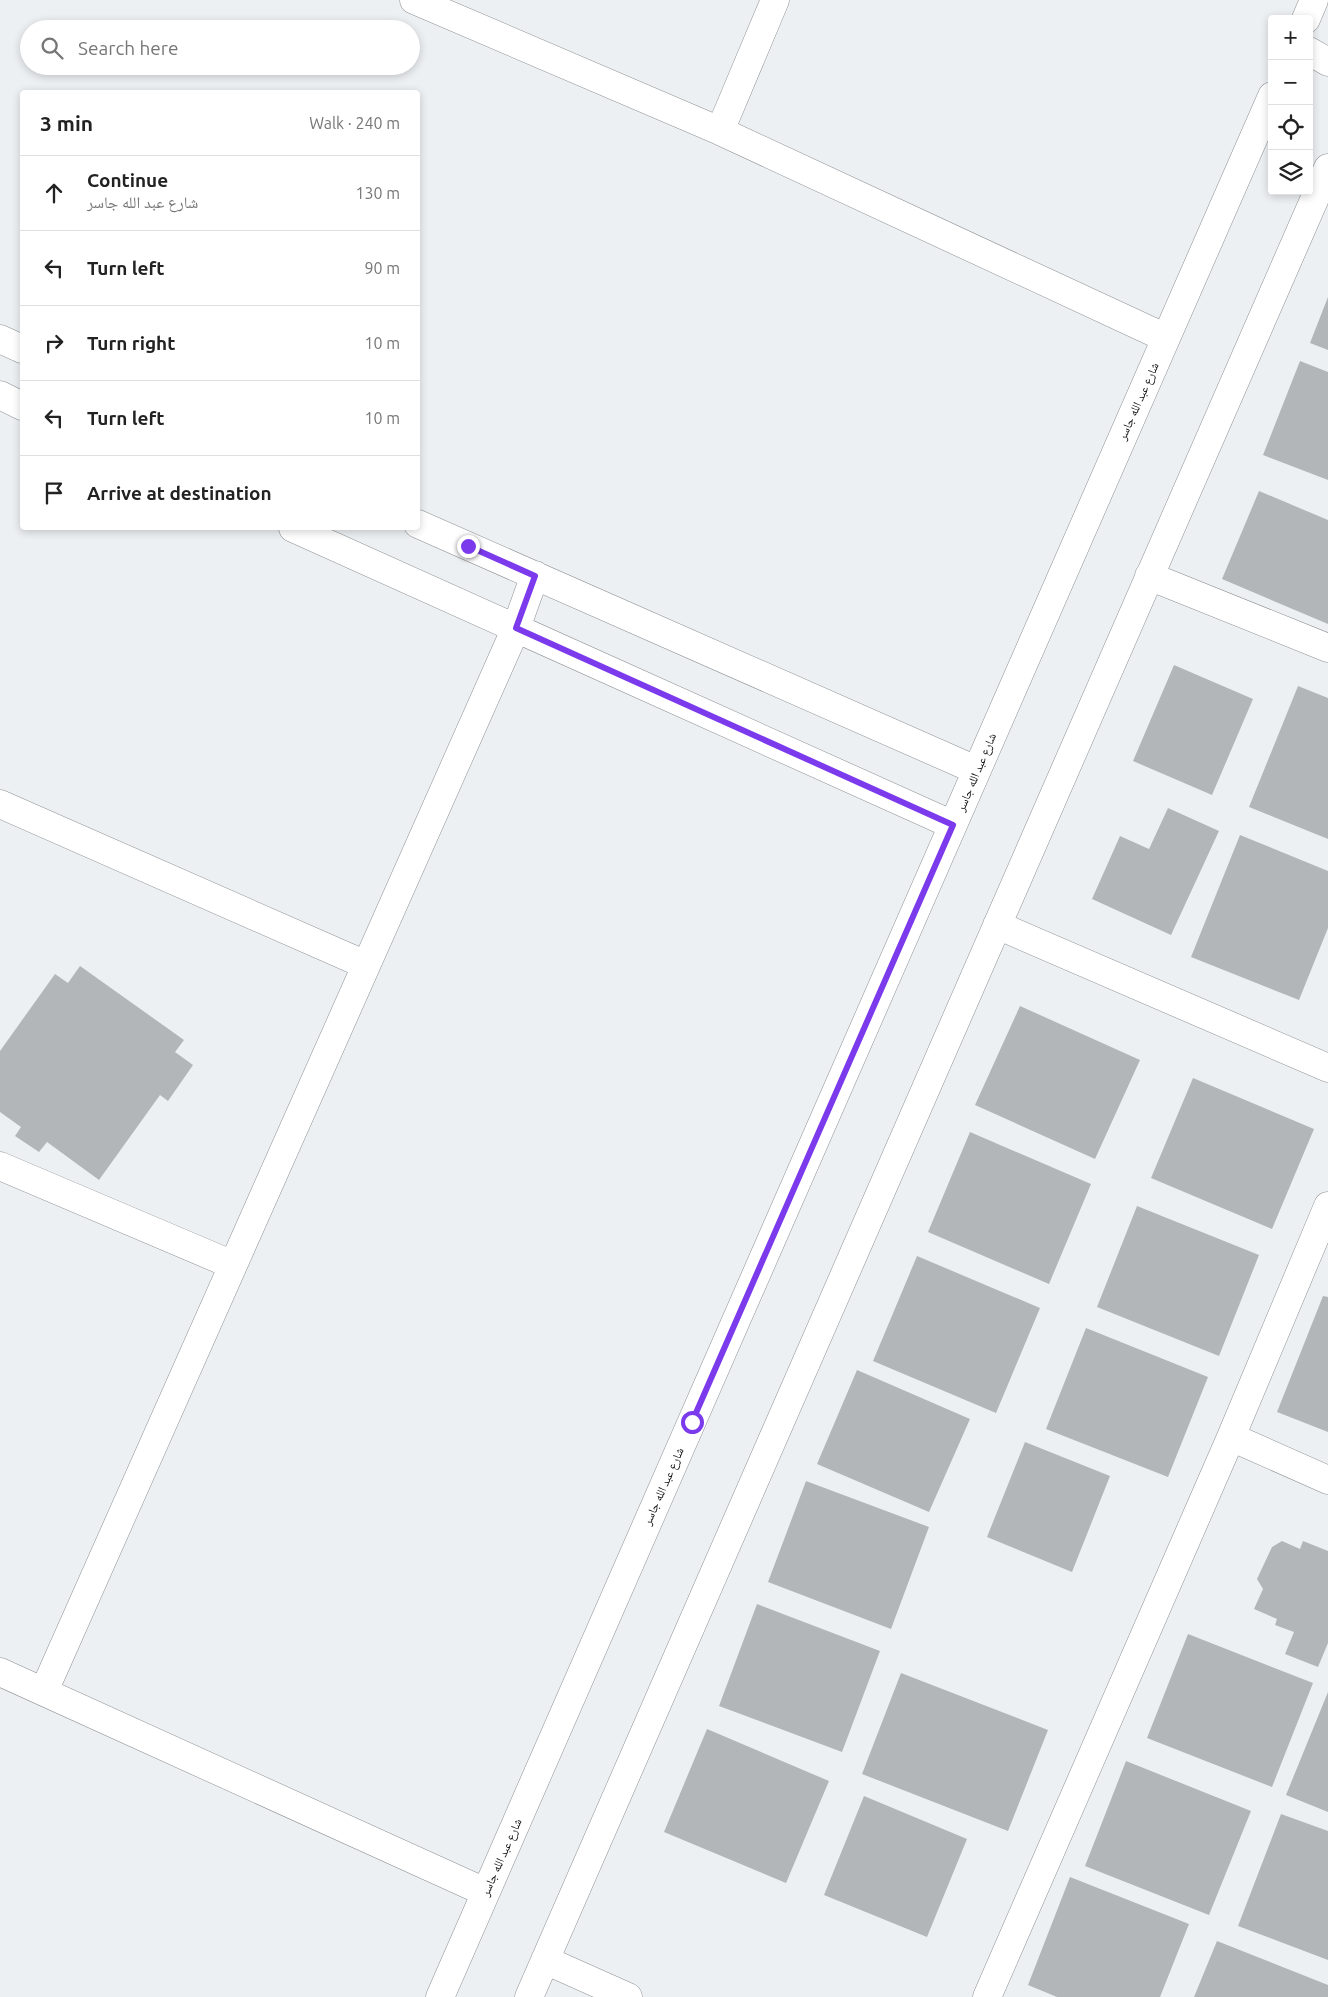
<!DOCTYPE html>
<meta charset="utf-8">
<style>
:root{--surface:#fff;--page:#f2f2f2;--text:#222;--muted:#767676;--line:#e0e0e0}
body{margin:0;font-family:Ubuntu,"Noto Naskh Arabic",sans-serif;background:var(--page);color:var(--text)}
.controls{position:absolute;right:15px;top:15px;display:grid;overflow:hidden;border-radius:5px;box-shadow:0 2px 8px #0003}
.controls button{width:45px;height:45px;display:grid;place-items:center;padding:0;border:0;border-bottom:1px solid var(--line);background:var(--surface);color:var(--text);font:25px sans-serif}
.stop{position:absolute;width:15px;height:15px;margin:-11px;border:4px solid #7c3aed;border-radius:50%;background:#fff}
.stop.end{background:#7c3aed;border-color:#fff;box-shadow:0 1px 5px #0008}
.list{margin:0;padding:0;list-style:none}
h2{display:flex;justify-content:space-between;align-items:center;height:65px;margin:0;padding:0 20px;font-size:21px}
h2 small{font-size:16px;font-weight:400;color:var(--muted)}
.list li{display:grid;grid-template-columns:32px 1fr auto;gap:15px;align-items:center;box-sizing:border-box;height:75px;padding:0 20px;border-top:1px solid var(--line)}
.list b{display:block;font-size:19px;white-space:nowrap}
.list p{margin:0;font-size:16px;white-space:nowrap;color:var(--muted)}
.list em{font-size:16px;font-style:normal;color:var(--muted)}
.icon{flex:none;width:28px;height:28px;fill:none;stroke:currentColor;stroke-width:2;stroke-linecap:round;stroke-linejoin:round}
.map{position:relative;flex:none;width:1328px;height:1997px;overflow:hidden}
.search{position:absolute;background:var(--surface);box-shadow:0 2px 8px #0003;left:20px;top:20px;width:400px;height:55px;display:flex;align-items:center;gap:12px;box-sizing:border-box;padding:0 18px;border-radius:28px;color:var(--muted);font-size:19px}
.panel{position:absolute;background:var(--surface);box-shadow:0 2px 8px #0003;left:20px;top:90px;width:400px;height:440px;border-radius:5px}
.map>svg:first-child{display:block}
</style>
<div class="map">
<svg width="1328" height="1997" viewBox="0 0 1328 1997">
<rect width="100%" height="100%" fill="#edf0f3"/>
<path fill="#b2b6b8" d="M1328 297V350L1310 343Z
M1300 361 1328 372V480L1263 455Z
M1259 491 1328 520V624L1222 579Z
M1174 665 1253 699 1212 795 1133 761Z
M1298 686 1328 698V839L1249 807Z
M1168 808 1219 831 1171 935 1092 899 1120 836 1149 849Z
M1240 835 1328 871V928L1299 1000 1191 957Z
M80 966 184 1040 175 1052 193 1065 168 1101 160 1095 99 1180 47 1142 39 1152 15 1136 21 1127 0 1112V1051L55 974 68 983Z
M1020 1006 1140 1060 1095 1159 975 1105Z
M1193 1078 1314 1129 1272 1229 1151 1178Z
M970 1132 1091 1184 1049 1284 928 1232Z
M1137 1206 1259 1255 1219 1356 1097 1307Z
M917 1256 1040 1308 996 1413 873 1361Z
M1323 1296 1328 1297V1432L1277 1412Z
M1086 1328 1208 1377 1168 1477 1046 1429Z
M857 1370 970 1419 929 1512 817 1464Z
M1025 1442 1110 1476 1072 1572 987 1537Z
M806 1481 929 1527 891 1629 768 1582Z
M1282 1541 1300 1549 1303 1541 1328 1551V1643L1318 1667 1285 1654 1294 1632 1275 1625 1277 1619 1254 1609 1263 1589 1257 1579 1272 1547Z
M757 1604 880 1651 842 1752 719 1706Z
M1188 1634 1313 1683 1272 1787 1147 1738Z
M901 1673 1048 1730 1008 1831 862 1774Z
M1328 1692V1812L1286 1795Z
M707 1729 829 1781 786 1883 664 1832Z
M1126 1761 1251 1811 1209 1915 1085 1866Z
M864 1796 967 1839 927 1937 824 1895Z
M1281 1814 1328 1831V1960L1238 1926Z
M1070 1877 1189 1924 1160 1997H1057L1028 1985Z
M1217 1941 1328 1985V1997H1194Z"/>
<g fill="none" stroke-linecap="round" stroke-linejoin="round">
<g stroke="#8e9294" stroke-width="29">
<path id="minor" d="M414 0 720 131 1166 338
M1306 19 1314 0
M1309 51 1328 62
M720 131 775 0
M0 339 22 349
M0 395 22 406
M418 524 976 770
M293 528 953 825
M1149 576 1328 648
M0 804 366 965
M997 925 1328 1068
M0 1166 233 1265
M1231 1437 1328 1480
M0 1672 485 1892
M44 1691 516 628 535 575
M545 1960 628 1997
M440 1997 1272 96
M529 1997 1328 168
M987 1997 1231 1437 1328 1206"/>
</g>
<use href="#minor" stroke="#fff" stroke-width="28"/>
</g>
<g fill="none" stroke-linecap="round" stroke-linejoin="round">
<path stroke="#7c3aed" stroke-width="6" d="M468 546 535 576 516 628 953 825 692 1422"/>
</g>
<g text-anchor="middle" dominant-baseline="central" stroke-width="5" stroke-linejoin="round" paint-order="stroke">
<g font-size="12" fill="#0f1011" stroke="#fff">
<text transform="translate(1138 401) rotate(-66)">شارع عبد الله جاسر</text>
<text transform="translate(976 772) rotate(-67)">شارع عبد الله جاسر</text>
<text transform="translate(663 1486) rotate(-66)">شارع عبد الله جاسر</text>
<text transform="translate(501 1857) rotate(-66)">شارع عبد الله جاسر</text>
</g>
</g>
</svg>
<div class="controls">
<button>+</button>
<button>−</button>
<button><svg class="icon" aria-label="locate" viewBox="0 0 24 24"><circle cx="12" cy="12" r="6"/><path d="M12 2v4M12 18v4M2 12h4M18 12h4"/></svg></button>
<button><svg class="icon" aria-label="layers" viewBox="0 0 24 24"><path d="M12 4l9 5-9 5-9-5zM3 14l9 5 9-5"/></svg></button>
</div>
<div class="stop" style="left:692px;top:1422px"></div>
<div class="stop end" style="left:468px;top:546px"></div>
<div class="search"><svg class="icon" aria-label="search" viewBox="0 0 24 24"><circle cx="10" cy="10" r="6"/><path d="M15 15l6 6"/></svg>Search here</div>
<section class="panel">
<h2>3 min<small>Walk · 240 m</small></h2>
<ul class="list">
<li><svg class="icon" aria-label="ahead" viewBox="0 0 24 24"><path d="M12 20V5M6 11l6-6 6 6"/></svg><div><b>Continue</b><p>شارع عبد الله جاسر</p></div><em>130 m</em></li>
<li><svg class="icon" aria-label="left" viewBox="0 0 24 24"><path d="M17 20v-9H6M10 6l-5 5 5 5"/></svg><div><b>Turn left</b></div><em>90 m</em></li>
<li><svg class="icon" aria-label="right" viewBox="0 0 24 24"><path d="M7 20v-9h11M14 6l5 5-5 5"/></svg><div><b>Turn right</b></div><em>10 m</em></li>
<li><svg class="icon" aria-label="left" viewBox="0 0 24 24"><path d="M17 20v-9H6M10 6l-5 5 5 5"/></svg><div><b>Turn left</b></div><em>10 m</em></li>
<li><svg class="icon" aria-label="arrive" viewBox="0 0 24 24"><path d="M6 21V4h12l-3 4 3 4H6"/></svg><div><b>Arrive at destination</b></div></li>
</ul>
</section>
</div>
